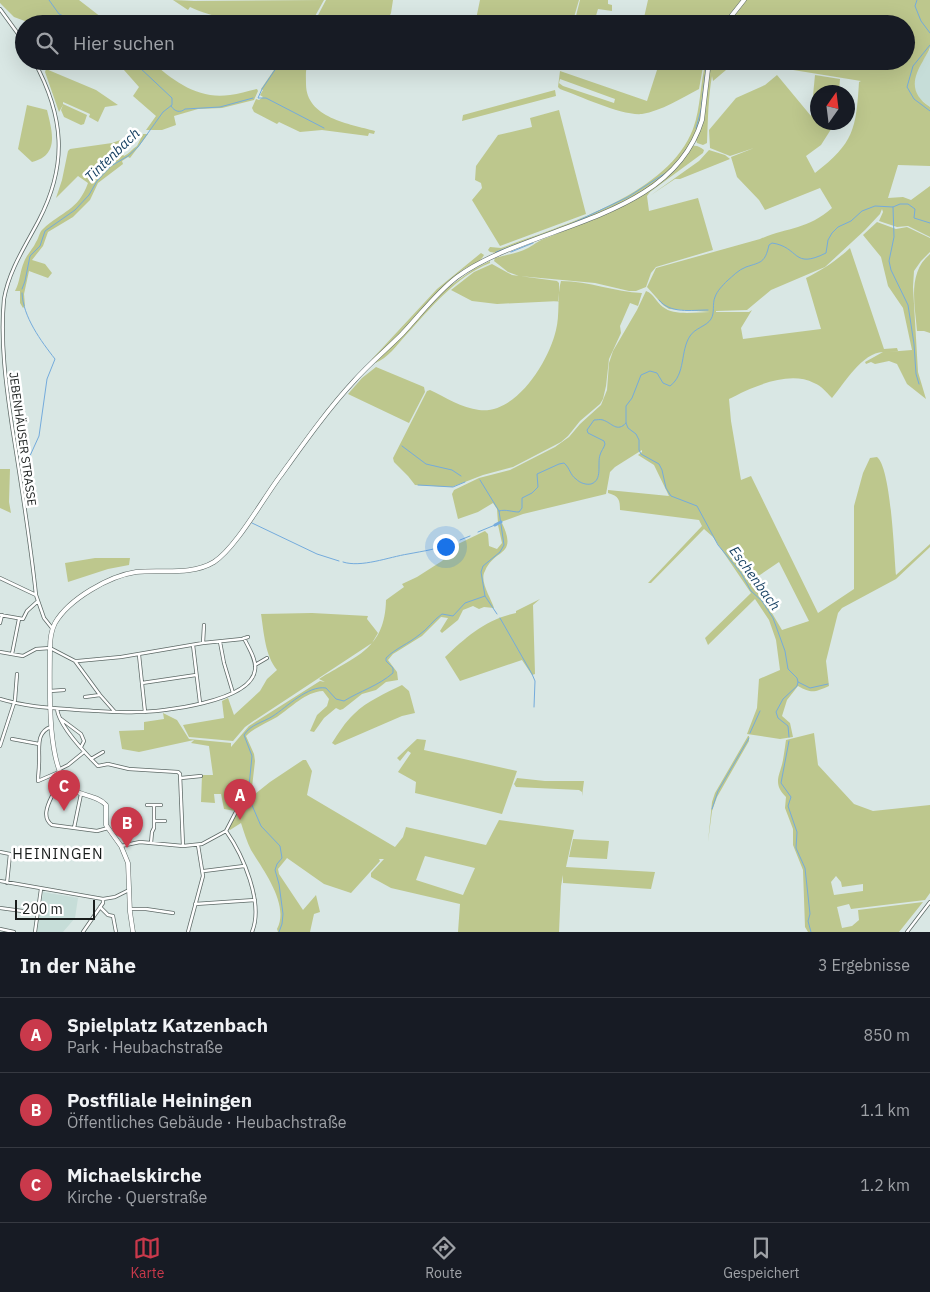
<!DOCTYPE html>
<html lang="de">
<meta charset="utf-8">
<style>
:root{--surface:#171b24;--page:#242831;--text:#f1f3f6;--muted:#9ea1a6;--line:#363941;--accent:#c9394b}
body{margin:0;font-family:"IBM Plex Sans",sans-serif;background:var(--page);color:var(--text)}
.compass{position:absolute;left:810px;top:85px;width:45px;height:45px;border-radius:50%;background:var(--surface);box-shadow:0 5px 20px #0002;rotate:14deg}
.scale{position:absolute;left:15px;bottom:12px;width:80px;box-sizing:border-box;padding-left:5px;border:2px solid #191d1c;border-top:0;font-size:14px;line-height:18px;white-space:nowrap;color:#191d1c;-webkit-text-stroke:4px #fff;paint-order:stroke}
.you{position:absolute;left:445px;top:546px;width:18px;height:18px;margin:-12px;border:4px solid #fff;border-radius:50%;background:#1a73e8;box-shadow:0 0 0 8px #1a73e833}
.badge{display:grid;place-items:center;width:32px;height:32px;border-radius:50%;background:var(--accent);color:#fff;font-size:16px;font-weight:700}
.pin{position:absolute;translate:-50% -41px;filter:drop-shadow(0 1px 2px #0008)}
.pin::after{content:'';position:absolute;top:26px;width:18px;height:15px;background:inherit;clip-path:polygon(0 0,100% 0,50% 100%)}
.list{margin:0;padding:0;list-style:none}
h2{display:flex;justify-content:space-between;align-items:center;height:65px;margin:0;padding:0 20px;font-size:21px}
h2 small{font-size:16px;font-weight:400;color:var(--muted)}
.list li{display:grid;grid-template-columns:32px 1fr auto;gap:15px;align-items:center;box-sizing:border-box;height:75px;padding:0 20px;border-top:1px solid var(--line)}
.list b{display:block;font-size:19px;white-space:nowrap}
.list p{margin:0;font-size:16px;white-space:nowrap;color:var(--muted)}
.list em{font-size:16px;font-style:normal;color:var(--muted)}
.icon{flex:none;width:28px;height:28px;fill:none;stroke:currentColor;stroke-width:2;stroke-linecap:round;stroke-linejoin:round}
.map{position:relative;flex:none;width:930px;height:932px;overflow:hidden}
.search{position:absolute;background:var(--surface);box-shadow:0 5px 20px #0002;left:15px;right:15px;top:15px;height:55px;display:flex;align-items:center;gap:12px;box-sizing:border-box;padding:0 18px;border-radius:28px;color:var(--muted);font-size:19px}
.sheet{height:290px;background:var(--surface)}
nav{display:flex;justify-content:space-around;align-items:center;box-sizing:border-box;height:70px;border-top:1px solid var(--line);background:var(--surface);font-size:14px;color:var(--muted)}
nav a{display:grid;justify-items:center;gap:2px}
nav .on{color:var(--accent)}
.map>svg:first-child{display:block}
</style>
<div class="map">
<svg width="930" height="932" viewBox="0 0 930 932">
<rect width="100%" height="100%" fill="#d9e7e4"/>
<path fill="#c6ddd8" d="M930 49V107L920 99 915 91 914 82 916 71Z
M43 892 78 898 75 918 63 932H37Z"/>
<path fill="#bdc78d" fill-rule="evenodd" d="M0 0H79L110 24H33L14 17 0 3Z
M173 0 194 1 324 0 314 18 308 24H256V20C231 19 214 18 190 7L188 10Z
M326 0H393L391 13 386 24H310L316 19Z
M480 0H579L572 24H475Z
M580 0H608V4L612 5V11L598 9 595 19 599 15 643 22 648 0H742L722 24H574Z
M746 0H930C930 15 930 32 930 47 929 52 925 56 923 61 912 79 910 94 930 107V166L898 165 888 198 903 197 911 200 930 186V237L908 226 897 227 879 221 883 212 882 209 880 214 865 230 825 267 771 290 747 310 716 311V312H749L752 310 741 328 743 339 821 329 806 278C822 270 836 261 850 248L884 349 897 348 898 351 887 352 912 350 903 308 888 286 881 257 863 235 877 222 896 229 907 227 930 238V252L921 261 914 271 913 287 918 372 926 399 907 384 897 364 889 361 875 364 871 362 866 364 865 362 883 352C862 353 845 382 832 398 826 392 822 386 814 383 789 370 752 387 729 399L731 421 741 480 751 476 818 613 854 589V506L863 473 870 458 877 457C891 468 894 553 896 575L930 544V547L896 579 842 608 838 613 826 661 829 686C815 692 812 694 798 686L787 700 782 716 790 723 793 737 780 739 747 734 757 708 759 679 780 670 776 640 769 620 755 599 708 645 705 638 751 593 713 537 704 529 651 583H648L702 526 699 520 620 510C620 500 619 496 608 493V490L669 496 654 465 638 455 642 452V450L615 467 610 472 606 494 523 514 498 523 497 509 493 503 478 512 458 519 452 494 454 490 479 478 510 470 555 447 569 437 580 424 601 405 607 390 609 363 613 351 637 310 646 291C654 294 656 302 663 307 674 316 696 312 710 312L669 309 663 305 647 287 656 268 760 239C788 227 807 230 832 208L820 188 765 210 759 200 737 177 731 157 754 148 730 156 710 148 709 130 736 98 765 85 777 75 811 116 815 75 840 79 839 92H818V122L835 123 821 145 806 156 815 173C854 143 856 129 859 82L861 81 787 69 781 70 786 61H906V24H727ZM779 562 809 621 782 630 763 598 754 589 751 581Z
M116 61H151C173 81 199 100 230 95 239 94 248 91 257 89L258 91 254 100 222 108 198 109 174 116 176 125 162 130H146L156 116 133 96 139 87Z
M280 61H309C305 69 306 75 306 84 306 118 350 124 375 131L374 134 369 133 368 136 322 130 300 132 279 122 277 124 254 112 252 108 256 99 259 100 263 97 260 95 263 90 261 89Z
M632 61H704L699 89C682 98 661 111 642 114 622 116 580 96 560 89L558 87 560 71 647 101 657 70ZM560 79 615 99 614 103 563 86 559 83Z
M706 61H708C705 80 705 105 700 122 696 133 689 147 683 157 651 201 548 233 497 253L490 252 488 250 490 247 501 248C563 225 668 195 693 129 701 107 700 83 706 61Z
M711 61H746L726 70 713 81 712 76C708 98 708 121 707 143L703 145 697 143 696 140 703 120Z
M46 69 96 90 118 105 105 107 98 122 89 117 90 114 63 102V104L87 115 84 124 81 125 64 117 61 110 63 105 59 112 45 72Z
M555 90 556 96 462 121 463 115Z
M27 105 47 110C52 131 60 155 32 162L18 149Z
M559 110 586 214 500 246 472 200 482 188 481 183 475 180 476 166 498 135 532 127 530 118Z
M140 133 133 143 126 144 120 151 124 156C129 154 132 149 137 146L143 134H148L130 158 128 157 122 161 123 164 98 183 90 200 73 217 48 232 43 246 32 260 45 264 52 273 48 278 29 271 24 294 25 306 23 308 20 303V291H15C20 282 20 271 24 262 27 254 33 249 36 242 39 238 39 232 43 229 62 211 78 211 88 183L78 176 56 198 62 180 68 151 70 149 112 143Z
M692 146C697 145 700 147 704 150L703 153 650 192 647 196 649 211 698 198 713 250 656 267 651 273 646 287 636 291H629L595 283 519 276 508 272 494 261 495 258C507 255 518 253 528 248 535 244 541 239 549 237 594 219 669 190 692 146Z
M709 150 725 155 730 159 680 179H675L651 195 699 161Z
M481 253 484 255C480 264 467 265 460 272 430 300 403 332 373 361L372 359 437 289Z
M930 254V333L924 331H917C915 305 907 273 930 254Z
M490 261V263C455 277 431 308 406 335 398 344 387 359 375 363L447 288 474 269Z
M492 264 512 275 557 281 559 283V301L497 304 472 301 451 290 474 272Z
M561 281C589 281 615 292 642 293L638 306 630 303 620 326 621 333 609 359 606 386 603 399 600 404 580 421 568 436 561 442 513 467 483 475 452 487 415 485 408 476 394 462 393 458 427 391 430 390C445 397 462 408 479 410 516 415 549 361 556 330 560 316 557 293 561 281Z
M376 367 424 387 425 392 409 423 348 394 362 378Z
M0 469H10L9 502 11 513 0 508Z
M502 523C518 557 495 548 485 571 479 581 491 598 494 608L484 607 479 609 473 606 463 610 458 620 442 633 440 631 448 618 441 617 422 636 393 654 388 660 397 672 398 680 386 682 376 690 362 694 343 709 340 710 336 708 324 718 314 732 310 731 317 715 327 706 329 699 323 691C305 692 292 707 277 717 267 723 255 727 246 736L254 754 255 761 251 796 241 802 238 797 239 804 235 811 224 809 221 794H214L215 803 201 802 202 775H213L209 746 191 743 194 740 139 752 122 749 119 731 144 730V722L164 719 163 713 177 720 189 739 231 743V747L249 726 320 681 325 682 319 679C356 656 385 649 386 600L404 587 402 584 417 577 442 561 458 544 485 531 488 534 489 546 497 549 502 543 498 525Z
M95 558H130L129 565 108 569 68 582 65 563Z
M540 599 533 605 535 674 532 675 522 660 460 681 445 657C466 637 486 619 516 613V611Z
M312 613 368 616 367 619 378 633 372 643 252 722 245 727 233 741 189 737 183 725 224 718 222 701 228 698 234 715 260 691 267 679 277 670C265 655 264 633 261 614Z
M402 685 409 691 415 713 402 716 335 745 332 743C338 734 345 722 354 714 367 701 386 693 402 685Z
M814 733 818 765 854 804 873 811 930 805V893L925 900 851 909 849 904 837 907 842 928 852 926 859 920 858 910 923 902 899 932H808L805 927 803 870 793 845V829L785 808 786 797C772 783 780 776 783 760 784 754 785 747 786 740ZM836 876 841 882 842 887 863 884V891L834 895 831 882Z
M748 736H749V741L717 797 712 811 708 842 712 802 715 793Z
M417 739 426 740 424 750 517 771 502 814 415 793 416 782 398 772 411 753 408 751 400 761 397 758Z
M303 760H306L312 771 307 795 395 847 403 837 406 827 486 845 499 820 574 830 566 867 655 872 651 889 563 883V875L561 886 559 932H458L460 904 391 888 371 877V873L384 859H379L380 861 351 893 324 884 287 858 278 869 279 874 303 910 316 895 320 912 314 914 310 932H278L277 929C290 905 263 870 251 850 247 842 244 832 241 823L230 830 228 828 241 805 270 782ZM425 856 475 868 463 895 416 880Z
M517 778 545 781H584L582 796V792L579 790 516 787 514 784Z
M573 839 609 841 607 859 569 857Z"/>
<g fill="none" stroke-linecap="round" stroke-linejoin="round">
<path stroke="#74abdc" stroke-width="1" d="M49 0 59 14 81 24
M917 0 915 6 921 21 930 33
M930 45 913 66 907 87 914 99 930 111
M281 61 262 89 258 98H266L324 128
M171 106C175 112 180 113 185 109L220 107 253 98
M696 128 701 110 707 61
M893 207 894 237 889 261 891 270 908 305 914 344 916 374 919 384
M571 224 628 197 664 174
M496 252 558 229
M511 252 533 243
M22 289 25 281 30 256 40 246 45 231 75 210 89 195 97 181 111 166 128 156 138 147 163 112 172 105V98L139 67 136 61
M22 293C23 317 41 341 55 359L47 379 39 436 24 469
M659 300C670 314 691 310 708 310
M402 446 426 464 452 470 461 476
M480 480 499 511
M418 485 453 487 465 482
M252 523 317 554 339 561
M478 532 495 525
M460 540 470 536
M343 562C361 568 389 557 408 554 424 551 438 549 453 543
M485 596 497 614
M500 618 532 674 535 681 534 707
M798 682 810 688 828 684
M750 733 760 711
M789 737 788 726 778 718 776 712 783 699 797 686 798 682 797 678 788 669 785 651 773 618 762 601 751 591 741 573 718 545 697 506 671 496 666 488 662 470 659 464 641 454 639 450V440L636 434 628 428 626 423V406L632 398 641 375 650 371 657 373 663 383 670 386C686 374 680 351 690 336 695 328 707 326 711 319 715 313 712 304 715 297 717 291 723 285 727 281 733 276 738 270 746 267 761 262 765 263 769 245L772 243C800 247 792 270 826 253L828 240 832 233 838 227 851 221 862 211 875 206 893 207 900 204H908L915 209 914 218 930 223
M789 741 781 783 791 797 788 806 797 832 796 848 805 868 810 914 808 921 811 932
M712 809 718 791 749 738
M279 932 282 924 283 914 279 884 275 870 277 864 282 858 280 846 261 826 248 796 252 756 244 735C251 724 262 723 273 716 287 707 308 685 326 688L336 699 344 701C360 691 378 686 393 673V668L386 661V658C396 648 408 644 419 635 428 629 433 620 442 614L453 616 465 603 485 596 481 572 483 566 500 552 504 545 499 511C506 509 512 512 519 512L522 508V498L532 493 538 487 537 474 559 464 564 463C570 468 570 475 576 479 580 483 586 485 591 484 603 480 597 464 600 455 601 451 604 448 605 444L604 441 588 433 587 430 594 420C597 420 600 419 603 420 612 423 617 433 626 423"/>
<path stroke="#74abdc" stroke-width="3" d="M495 525 501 522"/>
<g stroke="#5d6966" stroke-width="4">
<path id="minor" d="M0 9 24 42
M34 61C64 116 68 164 39 220 26 245 9 270 4 299 0 341 6 385 12 426 21 482 30 538 36 595L44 618 52 628
M0 578 36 595
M0 615 23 619 27 611 38 601
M0 623 2 615
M220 642 224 663 233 693
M203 643 204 625
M193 645 200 703
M0 652 23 656 36 649 50 648 75 661H78L121 657 203 643 242 639 248 637
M12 654 19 619
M139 655 145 712
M75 661 100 695 115 712
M255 665 267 658
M142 683 196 675
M50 691 64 690
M85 697 100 695
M0 699C26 707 52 708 79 710 98 711 117 713 136 712 161 712 251 702 255 670 257 660 248 647 244 638
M57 709C59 726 86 754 98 766L108 764 129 769 178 772 180 774 183 846
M61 719 81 734 84 741 81 747
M51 727C35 732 40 750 39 764 39 770 38 775 38 781L59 772
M12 739 39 744
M0 746 15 700 17 674
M91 759 103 752
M60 769 68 765 84 752
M181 778 201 776
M73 791 64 789 52 796C47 806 42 818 52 825L97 831 108 828
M147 805H154V828L152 832 151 843
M154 805H161
M154 821H165
M74 828 81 794
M226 831C243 855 264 903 252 932
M121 846 140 842 183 846 202 844 226 831 240 804
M0 852 10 854 7 883
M204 871 244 866
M0 881 103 899 115 897 129 890
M195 904 255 900
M100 907 108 915 113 916 116 932
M0 908 37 913
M130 909H146L173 913
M0 929 14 932
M35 932 41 889
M83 932 103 903V899
M188 932 203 876 198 845
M907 932 930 902"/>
</g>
<g stroke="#5d6966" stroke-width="5">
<path id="major" d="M725 24 744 0
M133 932 130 912 128 863 121 846 106 825V805C96 794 79 797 68 786 46 762 50 680 50 648 50 640 51 631 55 623 69 599 109 576 136 572 160 569 191 576 214 562 236 548 264 497 281 475 304 443 328 409 354 381 369 364 386 350 402 334 420 315 436 293 457 277 531 223 671 222 702 120L709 61"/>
</g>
<use href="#minor" stroke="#fff" stroke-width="2.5"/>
<use href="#major" stroke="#fff" stroke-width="4"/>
</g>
<g text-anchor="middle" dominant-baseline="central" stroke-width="5" stroke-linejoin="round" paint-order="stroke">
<g font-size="12" fill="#191d1c" stroke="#fff">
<text transform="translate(23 439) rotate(82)">JEBENHÄUSER STRASSE</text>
</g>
<g font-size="14" font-style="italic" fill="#174062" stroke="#fff">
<text transform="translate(112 155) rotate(-44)">Tintenbach</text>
<text transform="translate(755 578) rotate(54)">Eschenbach</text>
</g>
<g font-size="15" letter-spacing="1" fill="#191d1c" stroke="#fff">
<text x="58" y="853">HEININGEN</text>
</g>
</g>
</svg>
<svg class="compass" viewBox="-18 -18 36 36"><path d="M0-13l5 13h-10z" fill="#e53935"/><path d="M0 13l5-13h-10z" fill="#9ea1a6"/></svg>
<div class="scale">200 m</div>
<div class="you"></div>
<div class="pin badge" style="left:240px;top:820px">A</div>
<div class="pin badge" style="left:127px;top:848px">B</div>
<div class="pin badge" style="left:64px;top:811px">C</div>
<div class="search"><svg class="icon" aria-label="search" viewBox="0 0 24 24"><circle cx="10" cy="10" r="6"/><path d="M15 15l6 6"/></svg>Hier suchen</div>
</div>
<section class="sheet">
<h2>In der Nähe<small>3 Ergebnisse</small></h2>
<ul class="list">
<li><span class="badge">A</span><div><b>Spielplatz Katzenbach</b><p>Park · Heubachstraße</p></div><em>850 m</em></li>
<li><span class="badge">B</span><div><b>Postfiliale Heiningen</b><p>Öffentliches Gebäude · Heubachstraße</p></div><em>1.1 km</em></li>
<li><span class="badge">C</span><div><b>Michaelskirche</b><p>Kirche · Querstraße</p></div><em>1.2 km</em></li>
</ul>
</section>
<nav>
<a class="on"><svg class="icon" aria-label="map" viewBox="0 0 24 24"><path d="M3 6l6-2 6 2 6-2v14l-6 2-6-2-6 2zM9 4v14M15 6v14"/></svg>Karte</a>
<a><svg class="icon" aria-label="directions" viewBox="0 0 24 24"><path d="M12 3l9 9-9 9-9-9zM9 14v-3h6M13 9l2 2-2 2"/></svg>Route</a>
<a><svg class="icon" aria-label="saved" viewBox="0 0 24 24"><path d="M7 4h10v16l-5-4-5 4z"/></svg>Gespeichert</a>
</nav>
